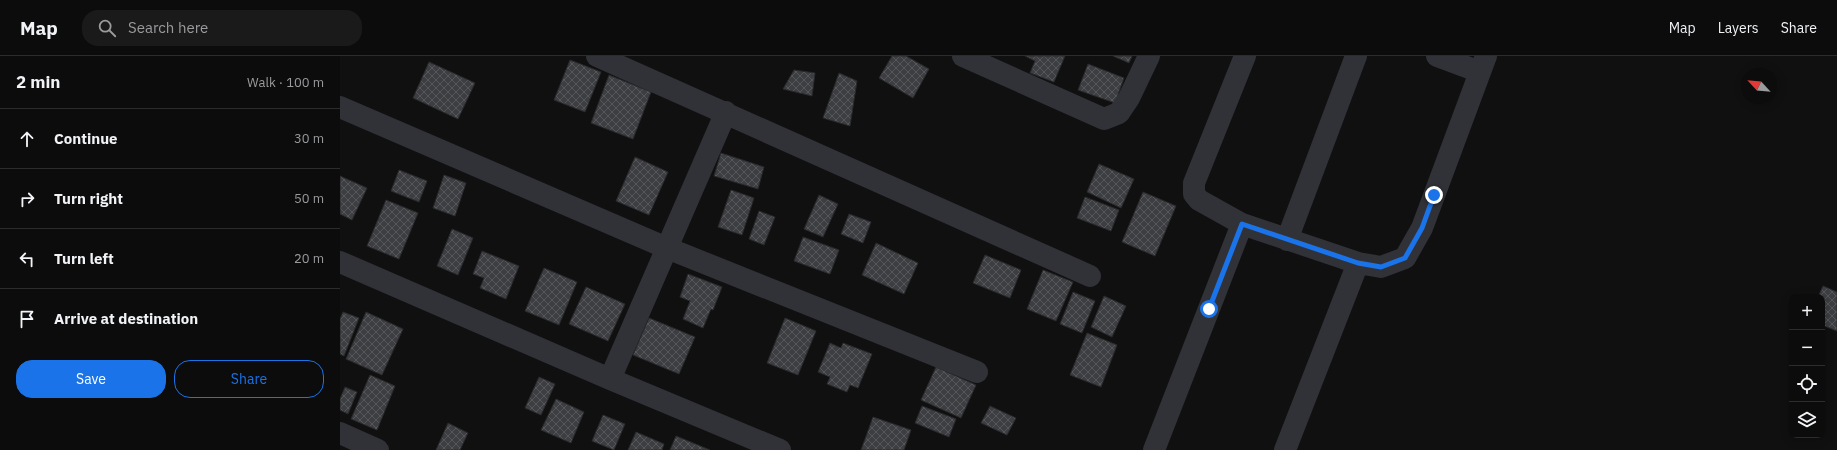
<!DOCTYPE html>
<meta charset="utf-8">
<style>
:root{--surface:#0c0c0d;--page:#1a1a1b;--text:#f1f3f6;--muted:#9a9b9d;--line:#2c2c2e;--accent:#1a73e8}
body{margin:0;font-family:"IBM Plex Sans",sans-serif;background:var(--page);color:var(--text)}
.controls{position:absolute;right:12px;bottom:12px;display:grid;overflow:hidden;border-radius:8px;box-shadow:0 2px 10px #0003}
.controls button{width:36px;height:36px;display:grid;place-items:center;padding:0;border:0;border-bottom:1px solid var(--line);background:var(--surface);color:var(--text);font:20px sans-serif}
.compass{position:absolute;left:1401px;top:12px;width:36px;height:36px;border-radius:50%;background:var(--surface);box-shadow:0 2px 10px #0003;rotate:296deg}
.stop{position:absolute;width:12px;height:12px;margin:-9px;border:3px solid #1a73e8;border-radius:50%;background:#fff}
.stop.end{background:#1a73e8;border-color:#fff;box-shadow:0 1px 4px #0008}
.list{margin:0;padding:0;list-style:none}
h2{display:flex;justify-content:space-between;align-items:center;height:52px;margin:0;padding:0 16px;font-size:17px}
h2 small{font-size:13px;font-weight:400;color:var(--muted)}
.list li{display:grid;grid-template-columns:26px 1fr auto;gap:12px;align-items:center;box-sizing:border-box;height:60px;padding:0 16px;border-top:1px solid var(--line)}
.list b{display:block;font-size:15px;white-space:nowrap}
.list em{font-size:13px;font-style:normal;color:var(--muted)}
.actions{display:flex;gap:8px;padding:12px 16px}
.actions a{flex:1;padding:9px 0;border:1px solid var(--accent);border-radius:16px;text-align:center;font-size:14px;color:var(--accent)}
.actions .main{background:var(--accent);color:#fff}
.icon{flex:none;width:22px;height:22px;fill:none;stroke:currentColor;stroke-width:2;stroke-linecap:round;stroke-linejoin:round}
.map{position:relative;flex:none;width:1497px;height:394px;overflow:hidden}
header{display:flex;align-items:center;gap:24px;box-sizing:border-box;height:56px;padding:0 20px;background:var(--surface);border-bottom:1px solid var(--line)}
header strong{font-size:19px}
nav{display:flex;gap:22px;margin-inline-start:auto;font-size:14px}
.search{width:280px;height:36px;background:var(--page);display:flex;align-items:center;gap:10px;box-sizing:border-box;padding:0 14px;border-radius:16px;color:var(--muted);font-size:15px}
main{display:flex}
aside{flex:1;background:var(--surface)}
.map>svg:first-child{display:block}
</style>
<header>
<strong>Map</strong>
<div class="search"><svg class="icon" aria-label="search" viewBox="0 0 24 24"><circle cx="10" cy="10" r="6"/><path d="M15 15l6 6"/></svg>Search here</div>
<nav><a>Map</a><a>Layers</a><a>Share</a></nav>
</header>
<main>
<aside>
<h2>2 min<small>Walk · 100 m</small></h2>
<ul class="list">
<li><svg class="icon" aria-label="ahead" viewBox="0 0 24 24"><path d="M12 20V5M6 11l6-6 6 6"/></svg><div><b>Continue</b></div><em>30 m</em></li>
<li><svg class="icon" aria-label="right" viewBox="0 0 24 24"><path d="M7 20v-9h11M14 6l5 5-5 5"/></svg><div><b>Turn right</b></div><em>50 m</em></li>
<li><svg class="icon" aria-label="left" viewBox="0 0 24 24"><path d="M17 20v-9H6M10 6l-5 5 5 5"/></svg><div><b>Turn left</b></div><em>20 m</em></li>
<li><svg class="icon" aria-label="arrive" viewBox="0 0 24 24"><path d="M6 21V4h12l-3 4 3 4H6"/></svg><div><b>Arrive at destination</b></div></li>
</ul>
<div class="actions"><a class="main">Save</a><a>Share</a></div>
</aside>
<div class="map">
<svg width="1497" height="394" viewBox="0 0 1497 394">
<defs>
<pattern id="building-cross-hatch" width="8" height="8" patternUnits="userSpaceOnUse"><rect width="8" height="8" fill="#3c3e41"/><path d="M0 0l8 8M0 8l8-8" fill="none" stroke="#55575a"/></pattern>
</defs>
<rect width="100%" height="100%" fill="#101011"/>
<path fill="url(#building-cross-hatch)" stroke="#2a2a2d" d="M552 0H566L589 13 573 42 539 22Z
M685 0H725L714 26 690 17 695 5Z
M773 0H792L789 7Z
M230 4 261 16 245 56 214 44Z
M89 6 135 27 118 63 73 42Z
M748 8 784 22 775 47 738 34Z
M454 14 475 17 472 40 443 33Z
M499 17 517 25 510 70 483 62Z
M269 19 311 36 293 83 251 67Z
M381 97 424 111 418 133 374 120Z
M295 101 328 116 309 159 276 145Z
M759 108 794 123 781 152 747 136Z
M59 114 87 125 79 146 51 135Z
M104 119 126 127 115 160 93 152Z
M0 120 27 132 12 164 0 158Z
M391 134 414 142 402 179 378 171Z
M803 136 836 150 815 200 782 186Z
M479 139 498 148 483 181 464 173Z
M745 141 779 154 771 175 737 162Z
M46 144 78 157 59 203 27 190Z
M419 155 435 161 424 189 409 183Z
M509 158 531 166 523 187 501 178Z
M112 173 133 182 118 219 97 210Z
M463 181 499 194 490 218 454 205Z
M536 187 578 207 564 238 522 219Z
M142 195 179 210 166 243 140 232 144 222 133 218Z
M645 199 681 214 670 242 633 227Z
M204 212 237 226 219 269 185 255Z
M703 214 733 226 716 265 687 253Z
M348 218 382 231 373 254 371 253 363 272 343 263 350 245 340 241Z
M1483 230 1497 236V275L1482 269V241H1478Z
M246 231 285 248 268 285 229 268Z
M733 236 755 245 742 277 720 268Z
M764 240 786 250 772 281 751 271Z
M3 256 19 262 4 300 0 298V263Z
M26 256 63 273 42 319 6 303Z
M309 262 355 281 339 318 293 299Z
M445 262 476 275 458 319 427 307Z
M747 277 777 289 761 331 730 319Z
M490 287 501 292 503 287 532 298 518 332 510 329 507 336 487 328 490 321 478 316Z
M596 311 636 329 621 362 581 344Z
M30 319 55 330 37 374 11 363Z
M199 321 215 328 201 359 185 352Z
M5 331 17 336 8 358 0 354V343Z
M216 343 244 356 231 387 201 374Z
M582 350 616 363 609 381 575 367Z
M650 350 676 362 667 379 641 367Z
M263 359 285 368 274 394 252 385Z
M533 361 571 374 564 394H521Z
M108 367 128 377 120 394H96Z
M296 376 324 388 322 394H288Z
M336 380 370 394H330Z"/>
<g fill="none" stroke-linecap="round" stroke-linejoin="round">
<path stroke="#313237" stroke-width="22" d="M257 0 750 220
M623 0 764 63 779 57 789 42 809 0
M1097 0 1140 16
M0 51 327 192 637 316
M902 168 859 144 854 138V127L905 0
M947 184 1016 0
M0 206 270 323 440 394
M270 323 386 56
M0 377 38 394
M814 394 902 168 1018 207 1041 211 1065 202 1082 172 1146 0
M945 394 1018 207"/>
</g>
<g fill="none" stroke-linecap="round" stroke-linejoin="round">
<path stroke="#1a73e8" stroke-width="5" d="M869 253 902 168 1018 207 1041 211 1065 202 1082 172 1094 139"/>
</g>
</svg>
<div class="controls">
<button>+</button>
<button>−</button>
<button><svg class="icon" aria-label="locate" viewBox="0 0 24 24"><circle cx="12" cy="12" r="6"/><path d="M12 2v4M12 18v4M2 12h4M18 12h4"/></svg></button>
<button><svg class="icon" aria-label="layers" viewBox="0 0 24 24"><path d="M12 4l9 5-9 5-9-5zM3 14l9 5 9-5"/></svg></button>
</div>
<svg class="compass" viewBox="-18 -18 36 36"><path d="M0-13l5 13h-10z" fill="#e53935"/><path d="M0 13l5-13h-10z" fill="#9a9b9d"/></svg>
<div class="stop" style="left:869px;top:253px"></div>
<div class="stop end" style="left:1094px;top:139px"></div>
</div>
</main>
